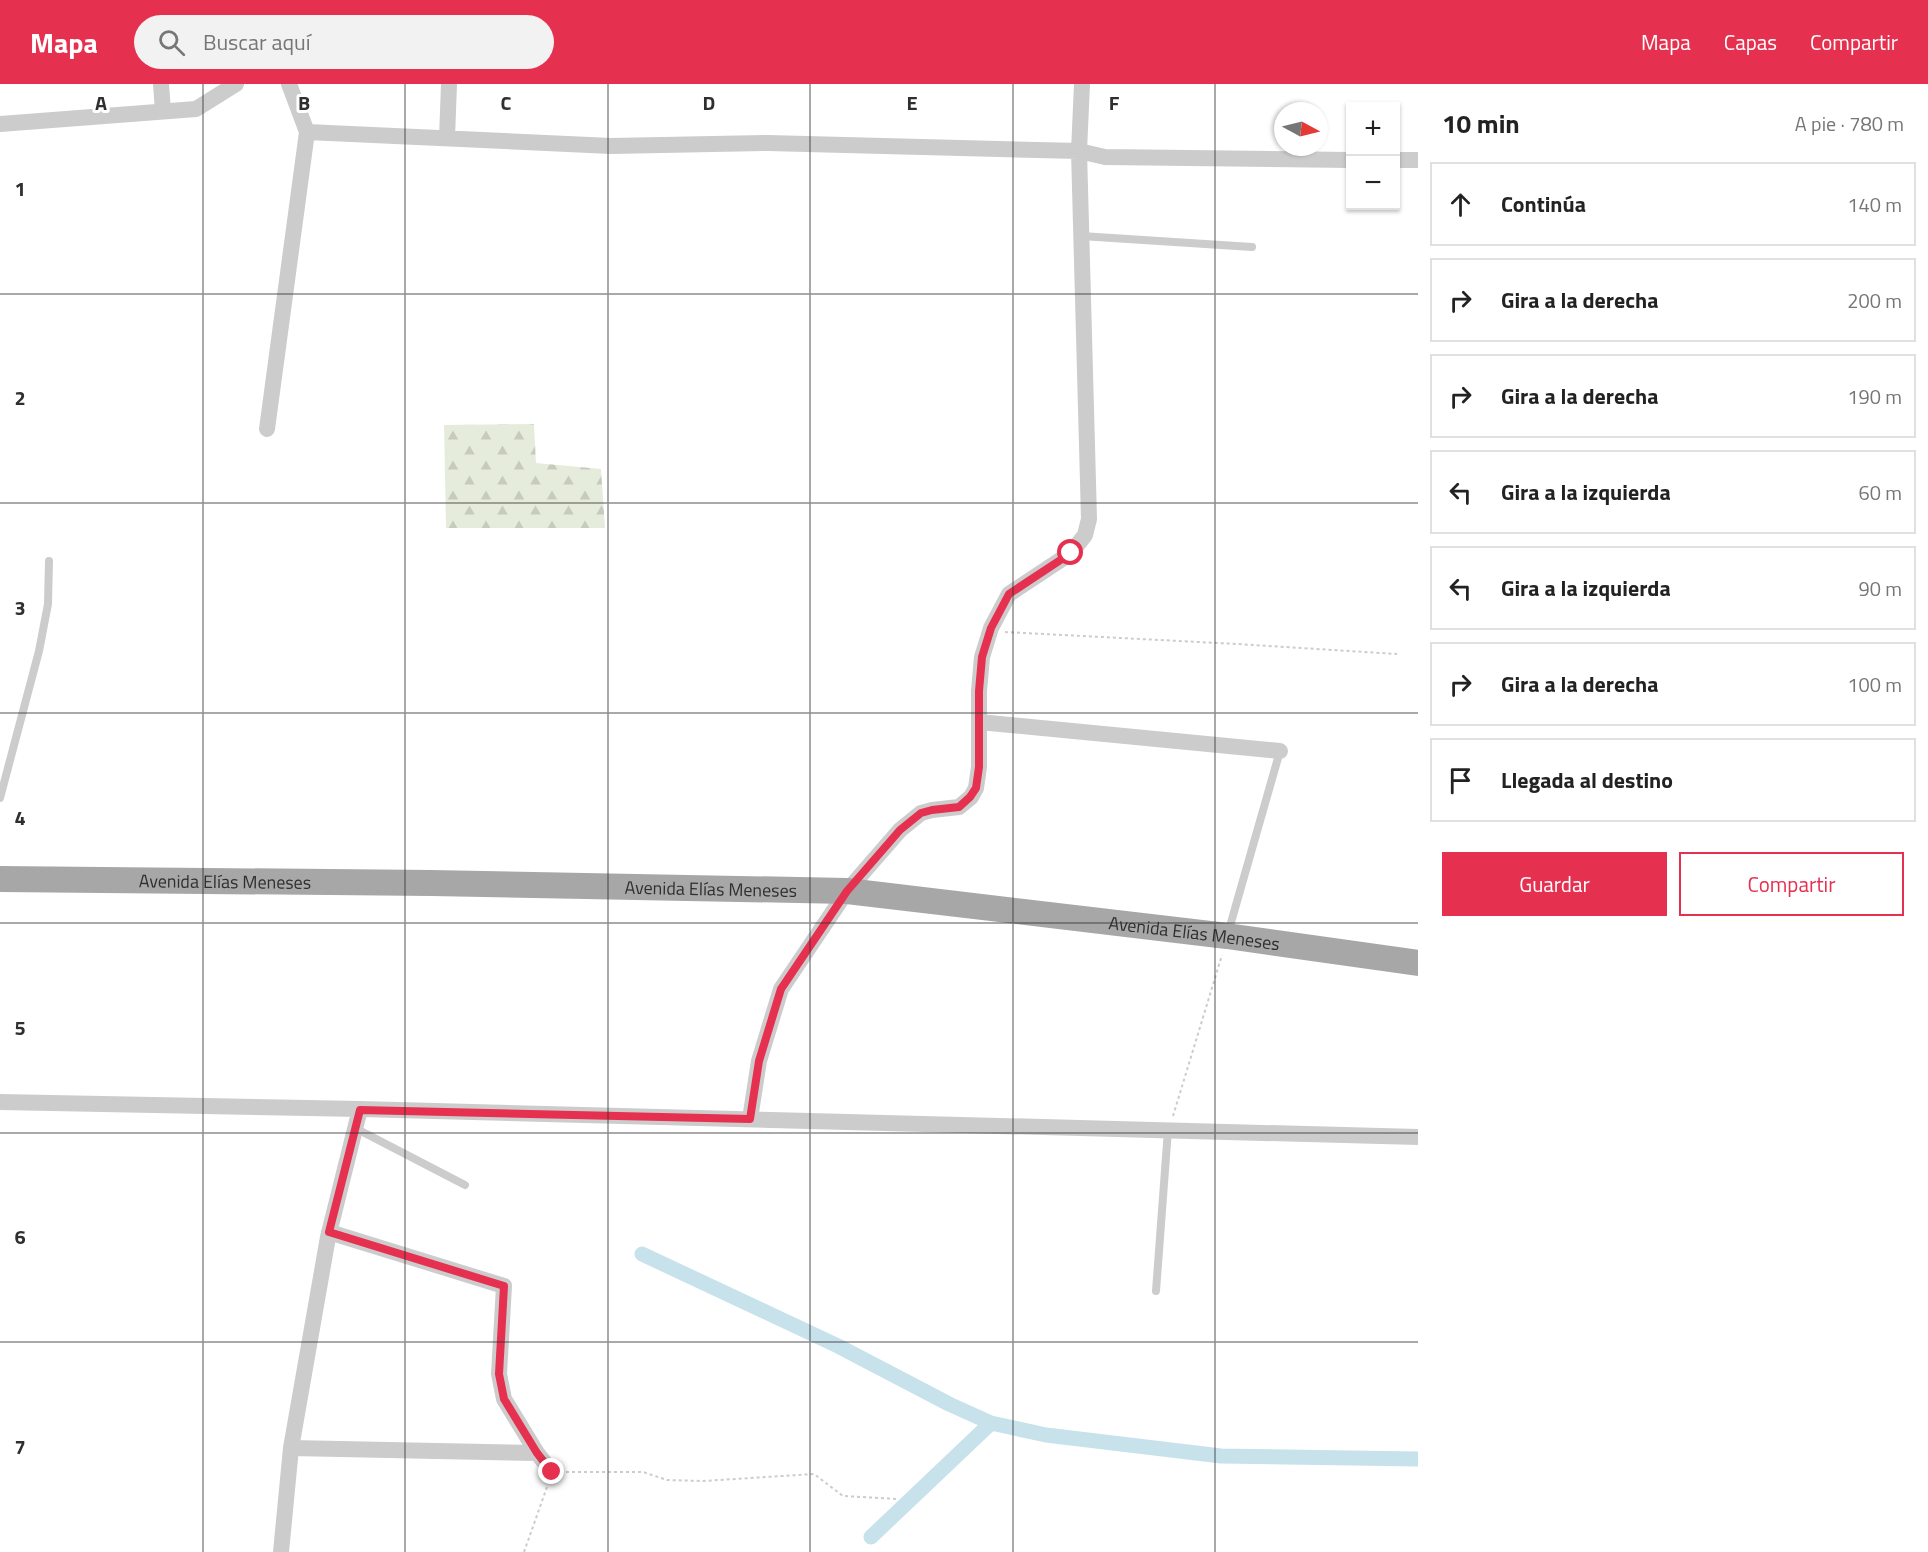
<!DOCTYPE html>
<html lang="es">
<meta charset="utf-8">
<style>
:root{--surface:#fff;--page:#f2f2f2;--text:#222;--muted:#767676;--line:#e0e0e0;--accent:#e63050}
body{margin:0;font-family:"Titillium Web",sans-serif;background:var(--page);color:var(--text)}
.controls{position:absolute;right:18px;top:18px;display:grid;overflow:hidden;border-radius:0px;box-shadow:0 2px 4px #0004}
.controls button{width:54px;height:54px;display:grid;place-items:center;padding:0;border:0;border-bottom:2px solid var(--line);background:var(--surface);color:var(--text);font:30px sans-serif}
.compass{position:absolute;left:1274px;top:18px;width:54px;height:54px;border-radius:50%;background:var(--surface);box-shadow:0 2px 4px #0004;rotate:97deg}
.stop{position:absolute;width:18px;height:18px;margin:-14px;border:4px solid #e63050;border-radius:50%;background:#fff}
.stop.end{background:#e63050;border-color:#fff;box-shadow:0 2px 6px #0008}
.list{margin:0;padding:0;list-style:none}
h2{display:flex;justify-content:space-between;align-items:center;height:78px;margin:0;padding:0 24px;font-size:26px}
h2 small{font-size:20px;font-weight:400;color:var(--muted)}
.list li{display:grid;grid-template-columns:39px 1fr auto;gap:18px;align-items:center;box-sizing:border-box;height:84px;margin:0 12px 12px;padding:0 12px;border:2px solid var(--line);border-radius:0px}
.list b{display:block;font-size:22px;white-space:nowrap}
.list em{font-size:20px;font-style:normal;color:var(--muted)}
.actions{display:flex;gap:12px;padding:18px 24px}
.actions a{flex:1;padding:14px 0;border:2px solid var(--accent);border-radius:0px;text-align:center;font-size:21px;color:var(--accent)}
.actions .main{background:var(--accent);color:#fff}
.icon{flex:none;width:33px;height:33px;fill:none;stroke:currentColor;stroke-width:2;stroke-linecap:round;stroke-linejoin:round}
.map{position:relative;flex:none;width:1418px;height:1468px;overflow:hidden}
header{display:flex;align-items:center;gap:36px;box-sizing:border-box;height:84px;padding:0 30px;background:var(--accent);color:#fff}
header strong{font-size:28px}
nav{display:flex;gap:33px;margin-inline-start:auto;font-size:21px}
.search{width:420px;height:54px;background:var(--page);display:flex;align-items:center;gap:15px;box-sizing:border-box;padding:0 21px;border-radius:33px;color:var(--muted);font-size:22px}
main{display:flex}
aside{flex:1;background:var(--surface)}
.map>svg:first-child{display:block}
</style>
<header>
<strong>Mapa</strong>
<div class="search"><svg class="icon" aria-label="search" viewBox="0 0 24 24"><circle cx="10" cy="10" r="6"/><path d="M15 15l6 6"/></svg>Buscar aquí</div>
<nav><a>Mapa</a><a>Capas</a><a>Compartir</a></nav>
</header>
<main>
<div class="map">
<svg width="1418" height="1468" viewBox="0 0 1418 1468">
<defs>
<pattern id="forest-firs" width="22" height="20" patternUnits="userSpaceOnUse" patternTransform="scale(1.5)"><rect width="22" height="20" fill="#e6ecdc"/><path d="M5 1l3.5 6h-7zM16 11l3.5 6h-7z" fill="#c6cbbd"/></pattern>
</defs>
<rect width="100%" height="100%" fill="#fff"/>
<path fill="url(#forest-firs)" d="M534 340 536 379 601 385 605 444H446L444 341Z"/>
<g fill="none" stroke-linecap="round" stroke-linejoin="round">
<path stroke="#c8e2ec" stroke-width="15" d="M642 1170 838 1262 949 1320 991 1339 1046 1351 1221 1372 1418 1375
M871 1453 991 1339"/>
<path stroke="#ccc" stroke-width="2" stroke-dasharray="3 3" stroke-linecap="butt" d="M1005 548 1237 560 1397 570
M1173 1032 1222 871
M566 1388H643L667 1396 703 1397 814 1390 843 1412 897 1415
M524 1468 547 1403"/>
<path stroke="#ccc" stroke-width="8" d="M1081 152 1252 163
M0 714 39 567 48 520 49 477
M1228 849 1280 667
M355 1044 465 1101
M1156 1207 1168 1046"/>
<path stroke="#ccc" stroke-width="16" d="M161 0 163 27
M0 40 196 25 236 0
M307 48 611 62 768 59 1079 67 1105 73 1350 76
M447 54 449 0
M1396 76H1418
M267 345 307 48 289 0
M979 638 1280 667
M0 1018 360 1025 1418 1053
M750 1035 759 977 781 905 847 807 900 746 921 729 932 726 959 723 971 713 976 704 979 683V607L982 573 991 544 1009 510 1071 469 1085 451 1089 435 1079 67 1082 0
M329 1148 504 1202 499 1290 504 1315 537 1369 552 1388
M291 1364 537 1369
M281 1468 291 1364 328 1153 360 1025"/>
<path stroke="#a7a7a7" stroke-width="26" id="s1" d="M0 795 431 799 847 807 1227 852 1418 879"/>
</g>
<g fill="none" stroke-linecap="round" stroke-linejoin="round">
<path stroke="#e63050" stroke-width="8" d="M552 1388 537 1369 504 1315 499 1290 504 1202 329 1148 360 1026 750 1035 759 977 781 905 847 807 900 746 921 729 932 726 959 723 970 713 976 704 979 683V607L982 573 991 544 1009 510 1071 469"/>
</g>
<path fill="none" stroke="#2f2f2f" stroke-width="1.5" stroke-opacity="0.55" d="M203 0V1468M405 0V1468M608 0V1468M810 0V1468M1013 0V1468M1215 0V1468M0 210H1418M0 419H1418M0 629H1418M0 839H1418M0 1049H1418M0 1258H1418"/>
<g text-anchor="middle" dominant-baseline="central" stroke-width="6" stroke-linejoin="round" paint-order="stroke">
<g font-size="18" fill="#2f2f2f" stroke="#fff">
<text stroke="none"><textPath href="#s1" startOffset="225">Avenida Elías Meneses</textPath></text>
<text stroke="none"><textPath href="#s1" startOffset="711">Avenida Elías Meneses</textPath></text>
<text stroke="none"><textPath href="#s1" startOffset="1197">Avenida Elías Meneses</textPath></text>
</g>
</g>
<g font-size="20" text-anchor="middle" font-weight="bold" fill="#2f2f2f" stroke="#fff" stroke-width="6" stroke-linejoin="round" paint-order="stroke">
<text x="101" y="26">A</text>
<text x="304" y="26">B</text>
<text x="506" y="26">C</text>
<text x="709" y="26">D</text>
<text x="912" y="26">E</text>
<text x="1114" y="26">F</text>
<text x="20" y="112">1</text>
<text x="20" y="321">2</text>
<text x="20" y="531">3</text>
<text x="20" y="741">4</text>
<text x="20" y="951">5</text>
<text x="20" y="1160">6</text>
<text x="20" y="1370">7</text>
</g>
</svg>
<div class="controls">
<button>+</button>
<button>−</button>
</div>
<svg class="compass" viewBox="-18 -18 36 36"><path d="M0-13l5 13h-10z" fill="#e53935"/><path d="M0 13l5-13h-10z" fill="#767676"/></svg>
<div class="stop" style="left:1071px;top:469px"></div>
<div class="stop end" style="left:552px;top:1388px"></div>
</div>
<aside>
<h2>10 min<small>A pie · 780 m</small></h2>
<ul class="list">
<li><svg class="icon" aria-label="ahead" viewBox="0 0 24 24"><path d="M12 20V5M6 11l6-6 6 6"/></svg><div><b>Continúa</b></div><em>140 m</em></li>
<li><svg class="icon" aria-label="right" viewBox="0 0 24 24"><path d="M7 20v-9h11M14 6l5 5-5 5"/></svg><div><b>Gira a la derecha</b></div><em>200 m</em></li>
<li><svg class="icon" aria-label="right" viewBox="0 0 24 24"><path d="M7 20v-9h11M14 6l5 5-5 5"/></svg><div><b>Gira a la derecha</b></div><em>190 m</em></li>
<li><svg class="icon" aria-label="left" viewBox="0 0 24 24"><path d="M17 20v-9H6M10 6l-5 5 5 5"/></svg><div><b>Gira a la izquierda</b></div><em>60 m</em></li>
<li><svg class="icon" aria-label="left" viewBox="0 0 24 24"><path d="M17 20v-9H6M10 6l-5 5 5 5"/></svg><div><b>Gira a la izquierda</b></div><em>90 m</em></li>
<li><svg class="icon" aria-label="right" viewBox="0 0 24 24"><path d="M7 20v-9h11M14 6l5 5-5 5"/></svg><div><b>Gira a la derecha</b></div><em>100 m</em></li>
<li><svg class="icon" aria-label="arrive" viewBox="0 0 24 24"><path d="M6 21V4h12l-3 4 3 4H6"/></svg><div><b>Llegada al destino</b></div></li>
</ul>
<div class="actions"><a class="main">Guardar</a><a>Compartir</a></div>
</aside>
</main>
